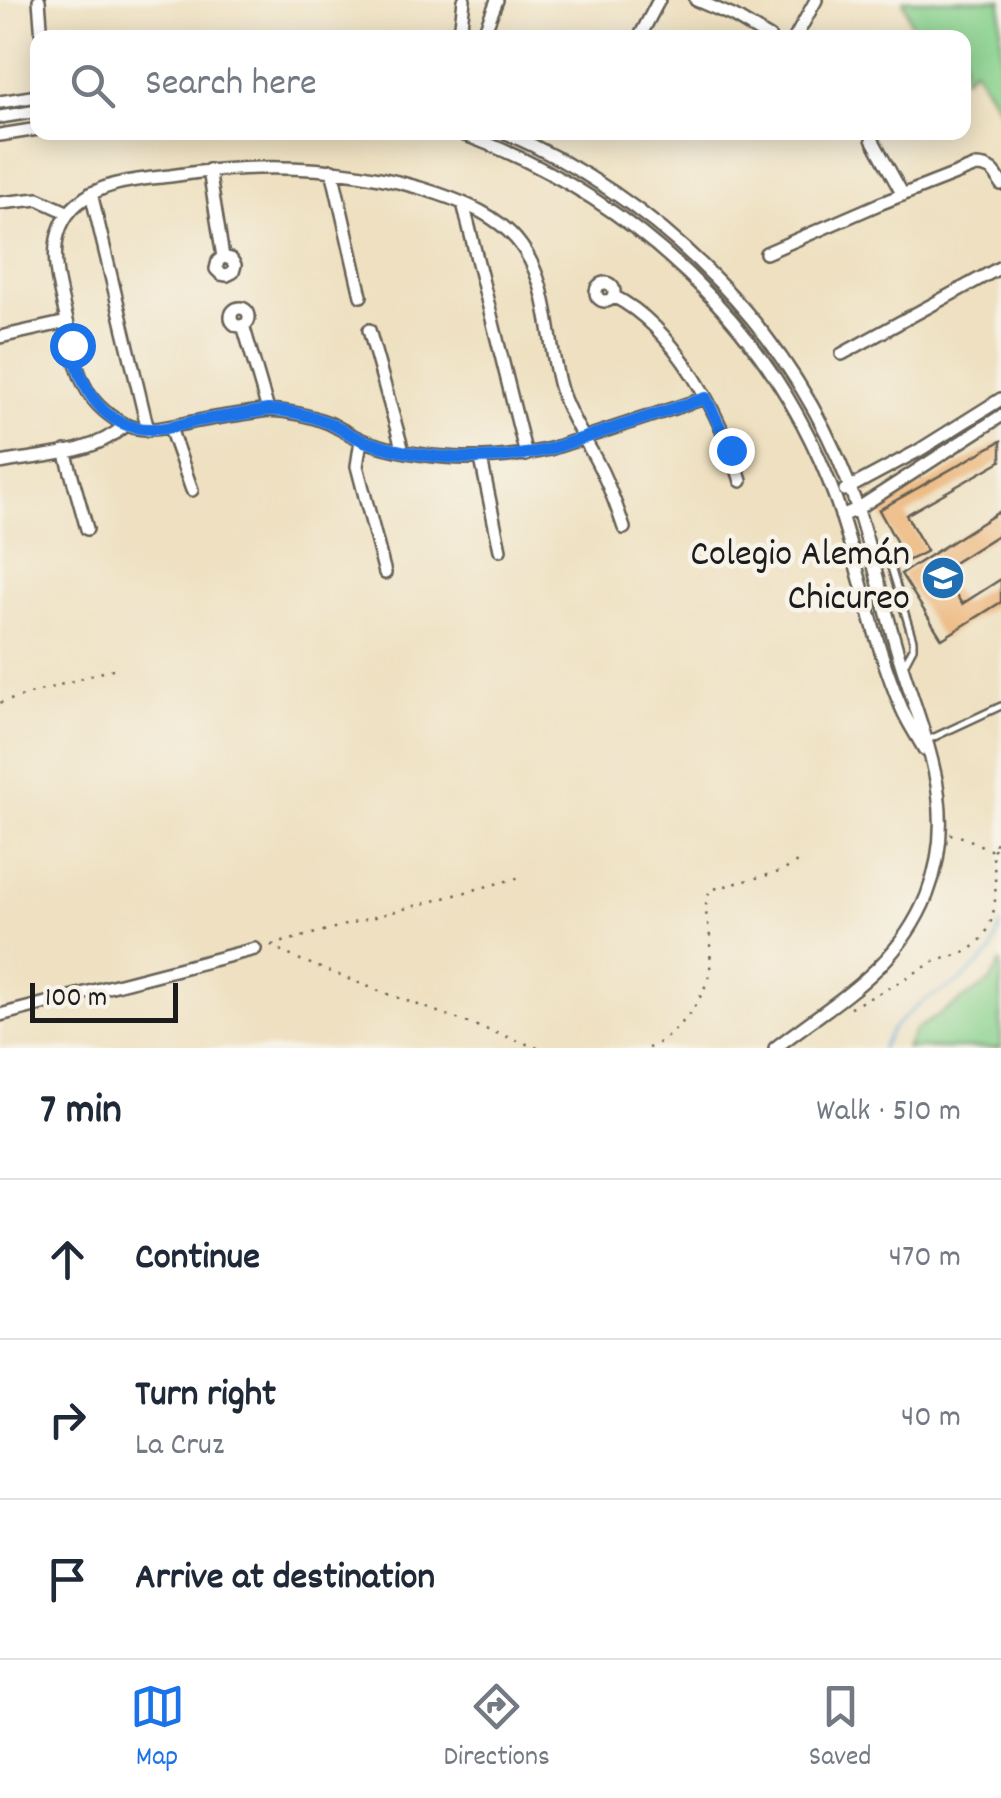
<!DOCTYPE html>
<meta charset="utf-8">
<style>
:root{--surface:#fff;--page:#f2f2f3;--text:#1f2937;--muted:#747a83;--line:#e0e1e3;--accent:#1a73e8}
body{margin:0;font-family:Dekko,sans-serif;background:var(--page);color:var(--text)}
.scale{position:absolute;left:30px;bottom:25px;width:148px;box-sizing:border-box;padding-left:10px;border:5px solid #1c1c1c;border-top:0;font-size:28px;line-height:35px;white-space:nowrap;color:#1c1c1c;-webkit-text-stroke:8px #f7f3e8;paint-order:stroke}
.stop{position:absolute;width:30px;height:30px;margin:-22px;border:8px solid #1a73e8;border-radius:50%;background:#fff}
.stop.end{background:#1a73e8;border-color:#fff;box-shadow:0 2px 10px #0008}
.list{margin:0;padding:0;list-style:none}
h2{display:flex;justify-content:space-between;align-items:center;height:130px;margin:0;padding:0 40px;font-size:42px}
h2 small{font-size:32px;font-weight:400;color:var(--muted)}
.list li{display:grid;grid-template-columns:65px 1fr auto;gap:30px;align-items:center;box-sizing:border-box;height:160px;padding:0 40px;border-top:2px solid var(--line)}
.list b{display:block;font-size:38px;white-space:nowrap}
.list p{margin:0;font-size:32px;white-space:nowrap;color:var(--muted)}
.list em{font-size:32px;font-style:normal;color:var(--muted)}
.icon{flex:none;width:55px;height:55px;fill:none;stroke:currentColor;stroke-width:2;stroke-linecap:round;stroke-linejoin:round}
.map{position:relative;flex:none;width:1001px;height:1048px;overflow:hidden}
.search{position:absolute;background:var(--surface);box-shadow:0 5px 25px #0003;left:30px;right:30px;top:30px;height:110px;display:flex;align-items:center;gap:25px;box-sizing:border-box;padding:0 35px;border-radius:20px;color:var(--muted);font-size:38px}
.sheet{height:610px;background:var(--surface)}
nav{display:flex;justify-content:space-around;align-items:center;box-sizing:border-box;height:140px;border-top:2px solid var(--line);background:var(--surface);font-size:28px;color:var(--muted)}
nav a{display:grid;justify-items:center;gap:5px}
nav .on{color:var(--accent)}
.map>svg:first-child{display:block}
</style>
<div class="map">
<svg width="1001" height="1048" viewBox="0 0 1001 1048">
<rect width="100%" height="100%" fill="#f7f3e8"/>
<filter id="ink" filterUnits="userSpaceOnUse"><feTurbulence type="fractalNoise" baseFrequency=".01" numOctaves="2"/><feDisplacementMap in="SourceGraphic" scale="20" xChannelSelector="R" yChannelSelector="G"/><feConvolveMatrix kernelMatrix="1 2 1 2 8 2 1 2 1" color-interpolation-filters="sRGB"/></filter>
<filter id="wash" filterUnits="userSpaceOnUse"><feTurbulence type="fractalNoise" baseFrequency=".0048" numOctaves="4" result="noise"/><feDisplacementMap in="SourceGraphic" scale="40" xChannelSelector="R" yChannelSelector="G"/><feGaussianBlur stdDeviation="2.25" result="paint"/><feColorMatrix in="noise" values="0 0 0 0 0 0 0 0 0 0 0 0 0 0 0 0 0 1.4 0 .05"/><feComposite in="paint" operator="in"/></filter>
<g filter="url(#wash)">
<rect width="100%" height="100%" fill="#eee0c0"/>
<path fill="#88d18d" stroke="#527654" stroke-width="2.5" d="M903 0H1001V112L974 68 964 78V38L916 37Z
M1001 961V1048H906L915 1030 990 982Z"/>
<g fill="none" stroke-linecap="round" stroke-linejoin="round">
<path stroke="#5ba5d2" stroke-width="2.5" d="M881 1048 892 1029 920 1003 961 981 991 953 1001 925"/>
</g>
<g id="blocks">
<path fill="#ecb275" d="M1001 441V461L906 515 927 551 907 561 879 510Z
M999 512 1001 533 941 571 962 604 1001 579V602L942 639 901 574Z"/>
</g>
</g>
<g filter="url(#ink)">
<use href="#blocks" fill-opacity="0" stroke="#666155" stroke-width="2.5"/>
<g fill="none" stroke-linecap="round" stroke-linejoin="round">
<g stroke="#666155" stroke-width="10">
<path id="lane" d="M871 552 890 564 913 640V648L904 665
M928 740 1001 706"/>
</g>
<g stroke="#666155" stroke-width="16">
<path id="street" d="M39 0 42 38
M696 0 733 16 770 38
M456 38 461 25 464 0
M482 38 497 0
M639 38 659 0
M795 38 816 0
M0 102 31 97 38 94
M0 117 38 111
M457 132C629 193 774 326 836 500 860 569 873 642 902 709 908 723 917 736 924 749
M504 132C666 203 800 338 857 507 873 558 885 610 900 660 925 741 960 809 927 895 897 970 835 1001 775 1048
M732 133 733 132
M0 135 38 129
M872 139 903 195
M209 170 223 257 218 261 216 269 221 274 227 275 233 272 235 265 231 259 223 257
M332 170 361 296
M91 193 148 430
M0 203 38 199 69 213
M463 203 526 455
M766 253 879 204 976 166C990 166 996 172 1001 184
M596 292a9 9 0 1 1 18 0a9 9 0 1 1-18 0Z
M613 296C677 328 721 417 741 481
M231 317a9 9 0 1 1 18 0a9 9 0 1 1-18 0Z
M243 325 268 410C243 414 218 417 193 422 170 426 149 434 126 425 112 419 94 404 87 390 75 370 73 347 68 325 59 285 41 236 77 204 102 181 137 180 170 176 261 162 351 164 439 194 468 204 496 216 516 239 552 281 546 341 561 390 569 415 583 436 595 458 607 480 616 504 624 528
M369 330 403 451
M0 337 67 322
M842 354 1001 267
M268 410C289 411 309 415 329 423 341 429 352 436 364 441 423 461 490 463 550 449L705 398
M170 428 192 490
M361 440 357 466 385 573
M65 451 87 529
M481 459 500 550
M0 463C41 455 94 455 125 425
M845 490 918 451 1001 399
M841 516 857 509 1001 416
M0 1015 255 949"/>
</g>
<path stroke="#666155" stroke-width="2.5" stroke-dasharray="2.5 8" stroke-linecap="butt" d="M0 703 116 668
M950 834 966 838 992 851 1001 830
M271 945 293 957 382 992 538 1048
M272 945 521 877
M850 1007C879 995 905 978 932 963 944 957 958 957 969 950 1001 930 997 885 992 851L1001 843
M648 1048C677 1036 705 1000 710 969 711 959 710 947 710 937 708 918 702 909 710 890L783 871 797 862"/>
<use href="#lane" stroke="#fff" stroke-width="5"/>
<use href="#street" stroke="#fff" stroke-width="11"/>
</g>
</g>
<g fill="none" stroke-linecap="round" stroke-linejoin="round" filter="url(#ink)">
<path stroke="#1a73e8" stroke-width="12" d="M72 345C80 386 102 429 151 429 167 430 182 424 197 421 221 417 244 414 268 410 289 410 309 415 329 423 341 429 352 436 364 441 423 461 490 463 550 449L706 398 731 450"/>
</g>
<defs>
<g id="school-disc" transform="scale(2.25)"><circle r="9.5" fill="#1f6fb2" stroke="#f7f3e8"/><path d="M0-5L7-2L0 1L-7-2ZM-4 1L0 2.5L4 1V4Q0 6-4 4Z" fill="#fff"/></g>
</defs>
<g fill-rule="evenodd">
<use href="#school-disc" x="943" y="578"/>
</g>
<g text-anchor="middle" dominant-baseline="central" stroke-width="9" stroke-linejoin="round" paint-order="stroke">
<g font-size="38" fill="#1c1c1c" stroke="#f7f3e8" text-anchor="end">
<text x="910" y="556">Colegio Alemán<tspan x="910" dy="44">Chicureo</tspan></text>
</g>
</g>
</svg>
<div class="scale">100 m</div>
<div class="stop" style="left:72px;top:345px"></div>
<div class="stop end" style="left:731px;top:450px"></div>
<div class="search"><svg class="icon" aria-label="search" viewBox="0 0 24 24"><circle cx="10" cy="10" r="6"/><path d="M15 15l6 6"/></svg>Search here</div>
</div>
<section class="sheet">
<h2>7 min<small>Walk · 510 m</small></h2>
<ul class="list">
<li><svg class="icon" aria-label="ahead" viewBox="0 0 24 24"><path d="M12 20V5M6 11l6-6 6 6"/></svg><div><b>Continue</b></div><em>470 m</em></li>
<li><svg class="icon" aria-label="right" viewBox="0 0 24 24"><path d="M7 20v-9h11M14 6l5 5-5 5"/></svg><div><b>Turn right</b><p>La Cruz</p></div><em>40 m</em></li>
<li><svg class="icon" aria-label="arrive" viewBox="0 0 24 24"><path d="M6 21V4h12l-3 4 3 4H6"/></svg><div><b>Arrive at destination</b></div></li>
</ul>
</section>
<nav>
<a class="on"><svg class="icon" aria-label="map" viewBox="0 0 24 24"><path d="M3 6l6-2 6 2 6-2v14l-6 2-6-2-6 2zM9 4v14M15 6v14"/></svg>Map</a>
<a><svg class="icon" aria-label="directions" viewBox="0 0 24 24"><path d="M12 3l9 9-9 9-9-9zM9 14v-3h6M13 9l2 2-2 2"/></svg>Directions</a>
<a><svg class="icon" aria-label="saved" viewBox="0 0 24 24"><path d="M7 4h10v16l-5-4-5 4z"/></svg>Saved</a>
</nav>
